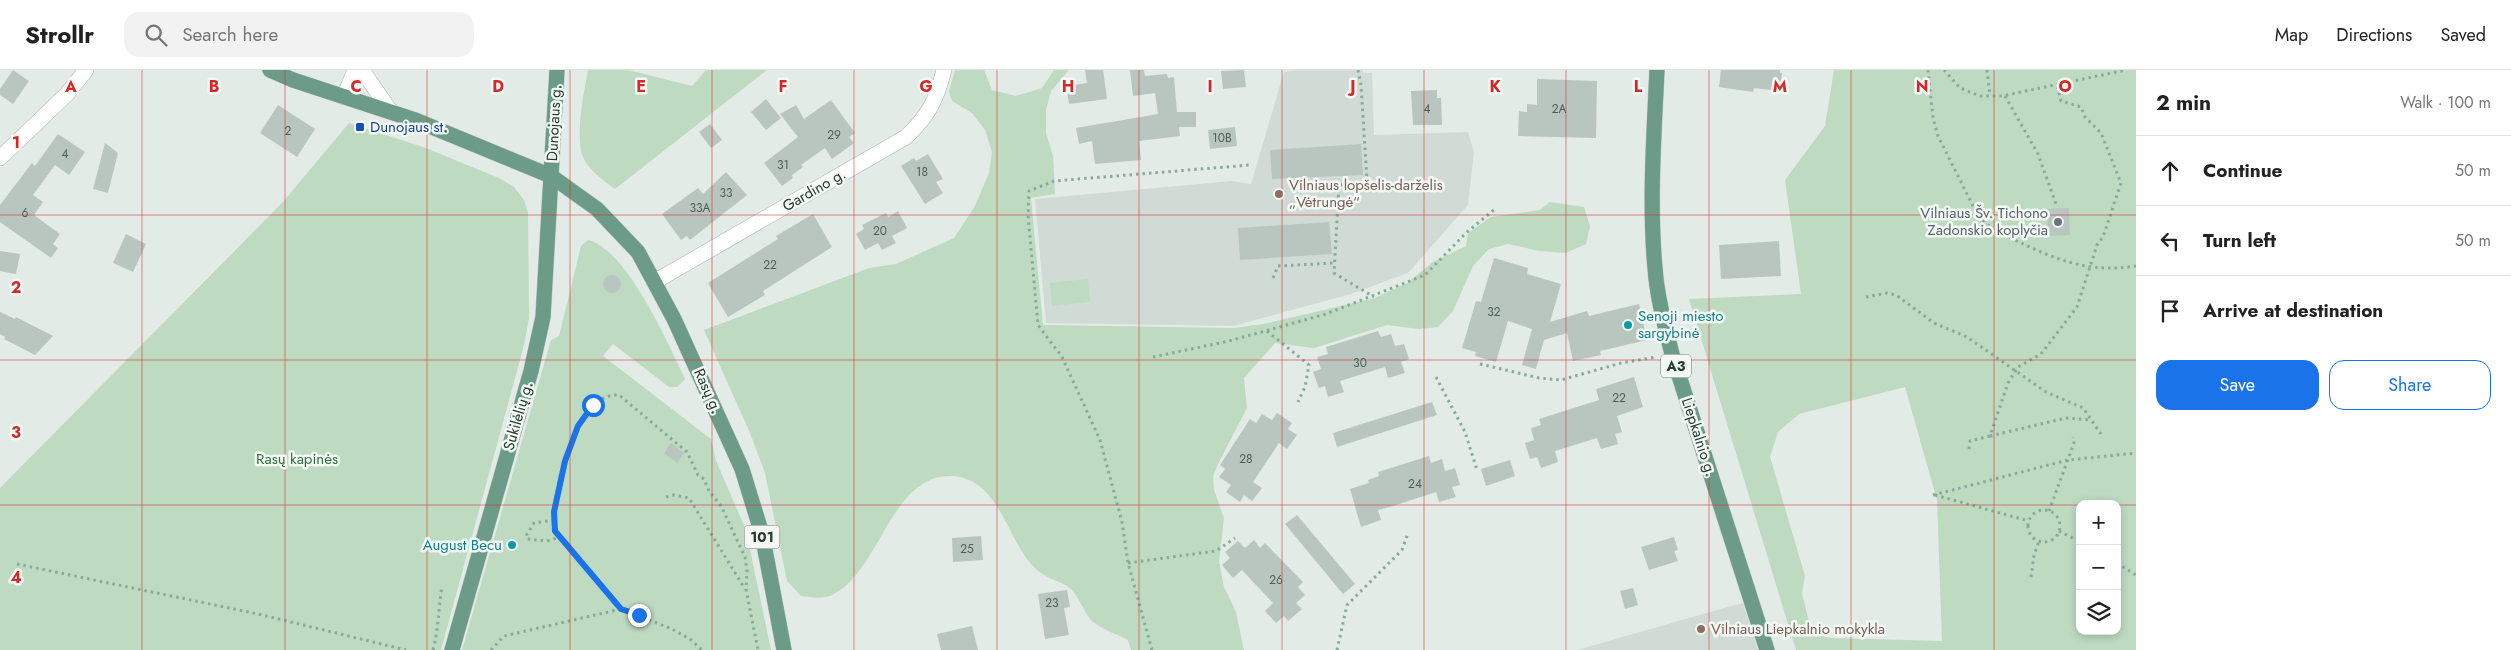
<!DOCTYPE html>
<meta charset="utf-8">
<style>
:root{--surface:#fff;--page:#f2f2f2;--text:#222;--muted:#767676;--line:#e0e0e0;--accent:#1a73e8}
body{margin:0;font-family:Jost,sans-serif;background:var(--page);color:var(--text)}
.controls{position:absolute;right:15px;bottom:15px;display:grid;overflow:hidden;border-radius:10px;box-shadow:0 2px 8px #0003}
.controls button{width:45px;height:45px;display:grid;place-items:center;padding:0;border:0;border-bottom:1px solid var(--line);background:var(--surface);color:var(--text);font:25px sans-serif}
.stop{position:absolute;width:15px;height:15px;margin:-11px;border:4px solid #1a73e8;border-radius:50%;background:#fff}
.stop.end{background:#1a73e8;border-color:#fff;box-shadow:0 1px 5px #0008}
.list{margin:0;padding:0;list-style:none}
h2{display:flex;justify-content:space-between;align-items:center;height:65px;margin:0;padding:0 20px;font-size:21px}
h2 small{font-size:16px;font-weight:400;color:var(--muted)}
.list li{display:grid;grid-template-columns:32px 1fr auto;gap:15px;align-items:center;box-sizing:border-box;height:70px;padding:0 20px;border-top:1px solid var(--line)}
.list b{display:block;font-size:19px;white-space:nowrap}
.list em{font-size:16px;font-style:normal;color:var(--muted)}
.actions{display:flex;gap:10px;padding:15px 20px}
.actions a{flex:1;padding:11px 0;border:1px solid var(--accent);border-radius:15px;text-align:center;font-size:18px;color:var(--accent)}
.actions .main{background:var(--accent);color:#fff}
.icon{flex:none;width:28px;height:28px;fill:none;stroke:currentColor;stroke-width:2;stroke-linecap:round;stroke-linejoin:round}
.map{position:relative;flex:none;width:2136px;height:580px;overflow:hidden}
header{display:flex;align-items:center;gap:30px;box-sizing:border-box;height:70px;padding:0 25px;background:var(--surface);border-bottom:1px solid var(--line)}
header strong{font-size:24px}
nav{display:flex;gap:28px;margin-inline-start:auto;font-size:18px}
.search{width:350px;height:45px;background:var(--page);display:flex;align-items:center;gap:12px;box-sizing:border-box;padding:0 18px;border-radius:15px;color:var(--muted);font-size:19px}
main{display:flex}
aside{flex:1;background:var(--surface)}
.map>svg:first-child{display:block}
</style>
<header>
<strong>Strollr</strong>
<div class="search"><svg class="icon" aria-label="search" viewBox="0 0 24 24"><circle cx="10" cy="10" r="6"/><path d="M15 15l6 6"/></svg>Search here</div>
<nav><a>Map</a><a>Directions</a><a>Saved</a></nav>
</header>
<main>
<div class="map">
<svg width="2136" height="580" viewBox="0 0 2136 580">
<rect width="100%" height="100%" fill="#e3ebe6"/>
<path fill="#d1dbd5" d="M1297 0H1363V3H1372L1374 65 1468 62 1474 82 1468 135 1408 203 1351 224 1233 256 1046 253 1035 129 1232 111 1251 114 1284 2Z
M1743 533 1758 580H1577L1724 538Z"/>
<path fill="#bedac1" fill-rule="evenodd" d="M588 0H628L692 16 706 0H767L615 119C605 112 589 100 584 89 574 70 584 22 588 0Z
M955 0H984L992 20 1016 26 1042 18 1054 0H1069L1051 21 1046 40V63L1053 86 1055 124 1031 128 1043 255 1234 258 1263 254 1375 228 1407 213 1433 192 1466 176 1468 163 1491 147 1540 140 1550 132 1584 137 1590 156 1586 174 1566 183 1539 181 1508 174 1489 179 1473 196 1453 241 1438 257 1419 259 1387 255 1314 278 1275 273 1244 308 1247 338 1218 394 1213 407 1214 420 1224 448 1219 491 1224 517 1236 542 1244 580H1131L1128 570C1117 564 1100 559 1091 550 1083 541 1078 523 1067 516 1055 509 1042 507 1032 495 1007 468 998 408 952 406 891 404 881 499 834 524 824 530 811 527 801 526L787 511 765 403 750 363 704 260 869 198 896 194 954 168 975 136 989 103 992 82 985 60 972 43 952 31 949 21Z
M1834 0H2136V580H1796L1689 229 1801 224 1785 110 1825 56ZM1905 317 1937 430 1942 571 1831 568 1812 564 1802 523 1805 506 1770 387 1778 362 1799 344ZM2080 434H2117V561H2080Z
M349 53 423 77 499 108 514 117 524 130 528 143 529 248 524 275 441 580H0V418L283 132Z
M588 170C626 178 669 275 685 309L677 317H669L613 274 603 286 711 369 716 391 746 460 771 580H462L551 270 559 266 581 176Z
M1088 209 1090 232 1052 236 1050 213Z"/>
<path fill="#b9c6bf" d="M13 0 29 11 13 34 0 25V19Z
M1085 0H1103L1107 29 1069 34 1066 16 1087 13Z
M1130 0H1144L1145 6 1167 4 1168 8 1174 7 1177 42H1196V57H1179L1180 66 1139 71 1141 90 1095 94 1092 71 1079 74 1076 58 1158 44 1155 23 1133 26Z
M1244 0 1246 17 1223 19 1221 1Z
M1721 0H1780V3H1782L1780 21 1754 18 1753 22 1719 17Z
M1537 9 1597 11 1596 68 1518 66 1519 41 1527 42V34L1537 35Z
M1437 20V28H1441L1442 55H1413L1411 21Z
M766 29 781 48 766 60 751 42Z
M831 30 855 63 849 67 854 73 832 89 825 78 801 95 803 97 792 105 793 108 782 116 764 93 798 67 780 44 796 35 804 49Z
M278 35 315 59 297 87 260 63Z
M710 54 722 70 711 78 699 62Z
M1235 57 1237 76 1210 79 1208 60Z
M58 64 85 82 69 105 55 95 33 125 43 132 34 145 60 164 53 174 58 178 51 188 0 152V135L32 93 35 96Z
M105 73 118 83 108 123 93 119Z
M1361 74 1363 105 1272 109 1270 80Z
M928 84 943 109 936 112 943 123 925 134 901 96 914 88 916 91Z
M726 102 747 125 690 170 687 166 681 170 662 144 698 118 703 124Z
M2069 138 2070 165 2048 166 2047 139Z
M898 141 907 158 892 166 896 173 882 180 878 173 865 180 856 164 864 159 862 155 886 143 888 147Z
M813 144 832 177 763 221 765 225 728 247 708 213 778 169 776 166Z
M1329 152 1332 184 1240 190 1238 158Z
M126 164 146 174 133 202 113 193Z
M1779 171 1781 206 1721 209 1719 175Z
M0 181 20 184 16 204 0 201Z
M1494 188 1528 198 1527 204 1561 214 1550 252 1587 241 1589 246 1639 234 1647 270 1600 281 1601 285 1573 291 1567 263 1544 270 1536 299 1522 295 1532 259 1508 251 1496 292 1475 286 1476 282 1462 278 1476 231 1481 232Z
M603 214a9 9 0 1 1 18 0a9 9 0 1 1-18 0Z
M0 242 15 249 16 247 53 266 35 285 4 269 5 267 0 264Z
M1378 261 1381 267 1391 264 1395 276 1404 274 1409 289 1401 292 1405 303 1388 308 1385 297 1340 311 1344 322 1328 327 1325 316 1319 318 1313 302 1321 299 1317 287 1328 284 1326 277Z
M1634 307 1643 337 1617 346 1622 362 1615 364 1618 374 1601 379 1597 368 1555 381 1558 392 1541 398 1537 387 1530 389 1525 373 1534 370 1531 358 1541 355 1539 349 1599 330 1596 319Z
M1432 332 1437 345 1337 377 1333 363Z
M1277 343 1292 353 1288 359 1297 365 1287 379 1279 373 1253 412 1262 418 1252 431 1244 425 1240 432 1226 422 1231 415 1219 407 1225 399 1220 395 1250 349 1256 353 1262 344 1272 350Z
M671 373 684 383 677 393 664 383Z
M1429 386 1431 393 1442 389 1445 401 1455 398 1460 415 1452 417 1456 427 1439 432 1436 422 1393 436 1378 440 1381 450 1361 457 1350 419 1369 413 1368 410 1379 406 1378 402Z
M1510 390 1515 406 1486 416 1481 399Z
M1297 445 1355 514 1343 524 1285 454Z
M981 466 983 490 953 492 952 468Z
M1674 467 1678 480 1674 481 1678 491 1649 500 1641 477Z
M1254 470 1260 478 1265 473 1303 512 1298 517 1305 525 1296 533 1302 539 1288 551 1284 546 1276 553 1265 541 1273 533 1242 500 1233 508 1222 495 1230 488 1225 482 1238 471 1245 478Z
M1633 518 1638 535 1625 539 1620 521Z
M1067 520 1070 537 1064 538 1069 565 1045 569 1038 524Z
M972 556 978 580H941L937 564Z"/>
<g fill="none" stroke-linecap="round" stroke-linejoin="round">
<g stroke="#a6b3ac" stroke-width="16">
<path id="minor" d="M362 0 391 42
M344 27 355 0
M0 88 67 24 86 0
M654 212 906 67C929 45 936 31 944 0"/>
</g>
<g stroke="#c2c8c5" stroke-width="16">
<path id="major" d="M270 0 293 10 415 50 551 106 597 139 638 182 674 249 742 399 762 464 784 580
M1657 0C1654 65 1649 133 1655 198 1657 227 1665 256 1672 284L1767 580
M452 580 531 301 543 247 557 0"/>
</g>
<path stroke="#87ab9a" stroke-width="3" stroke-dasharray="2.5 4" stroke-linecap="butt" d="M1358 0 1361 15 1367 111 1339 115 1334 203 1374 227
M1928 0 1933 48 1938 66 1977 144 1993 160C2044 183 2079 205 2136 196
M1944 0 1960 18 1980 26H2002L2126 0
M1987 0 1990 26
M2005 26 2038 84 2056 134
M1273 208 1278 196 1334 193
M1866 227 1887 223 1896 225 1934 253 1967 267 2046 322 2083 338 2101 364
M1267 261 1309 295 1305 317 1298 332
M1153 287 1229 271 1326 244 1425 205 1467 162 1495 139
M1480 294 1539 308 1561 310 1621 293 1657 287
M1436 307 1465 362 1477 400
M1990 366 2066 348 2091 350
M1969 379 1970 371 1990 366 2008 313 2018 297 2041 284 2077 237 2097 175 2103 167 2121 113 2101 63 2085 47 2081 37 2061 31 2057 15
M1933 425 2068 390 2136 383
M1935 425 2029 451
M666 427 674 425 689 428 745 519
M2028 456a16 16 0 1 1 32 0a16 16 0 1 1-32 0Z
M2049 441 2074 373 2073 367
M554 450 534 453 527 464V469L547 471 560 467
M2059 461 2080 472
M1128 493 1216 481 1235 468
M2117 493 2136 505
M17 494 258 544 406 580
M2031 507 2034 485 2039 471
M621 539 555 461C549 429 575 321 619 325L687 382 698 405 704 409 709 421 721 436 745 487 747 501 746 519 758 580
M433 580C439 557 438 540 442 517
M491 580 504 566 621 539 672 559 690 569 702 580
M1152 580 1128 493 1122 452 1100 370 1062 287 1038 255 1028 145 1029 121 1054 111 1250 95
M1337 580 1347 535 1402 480 1408 463"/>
<use href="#minor" stroke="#fff" stroke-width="15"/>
<use href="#major" stroke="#6c9c88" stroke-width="15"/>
</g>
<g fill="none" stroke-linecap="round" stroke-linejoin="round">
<path stroke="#1a73e8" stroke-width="6" d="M593 335 578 356 565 391 554 442 555 461 621 539 639 545"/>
</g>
<path fill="none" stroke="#d62828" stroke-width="1" stroke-opacity="0.55" d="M142 0V580M285 0V580M427 0V580M570 0V580M712 0V580M854 0V580M997 0V580M1139 0V580M1282 0V580M1424 0V580M1566 0V580M1709 0V580M1851 0V580M1994 0V580M0 145H2136M0 290H2136M0 435H2080M2117 435H2136"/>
<rect fill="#1a4fb4" stroke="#f3f8f5" stroke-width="2" x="355" y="52" width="10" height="10" rx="2.5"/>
<g fill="#8d6e63" stroke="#f3f8f5" stroke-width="2">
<circle cx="1279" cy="124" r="5"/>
<circle cx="1701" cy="559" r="5"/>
</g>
<circle fill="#6b7280" stroke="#f3f8f5" stroke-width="2" cx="2058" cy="152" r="5"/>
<g fill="#0f9aa8" stroke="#f3f8f5" stroke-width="2">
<circle cx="1628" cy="255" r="5"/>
<circle cx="512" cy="475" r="5"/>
</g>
<g text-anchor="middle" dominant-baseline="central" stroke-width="5" stroke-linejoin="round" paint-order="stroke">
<g font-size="12" fill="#4a5e54">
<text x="1427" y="39">4</text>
<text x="1559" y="39">2A</text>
<text x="288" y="61">2</text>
<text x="834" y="65">29</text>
<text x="1222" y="68">10B</text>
<text x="65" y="84">4</text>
<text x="783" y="95">31</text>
<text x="922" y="102">18</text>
<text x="726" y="123">33</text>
<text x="700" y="138">33A</text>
<text x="25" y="143">6</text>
<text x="880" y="161">20</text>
<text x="770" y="195">22</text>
<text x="1494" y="242">32</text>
<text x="1360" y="293">30</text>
<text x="1619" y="328">22</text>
<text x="1246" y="389">28</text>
<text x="1415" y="414">24</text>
<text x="967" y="479">25</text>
<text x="1276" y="510">26</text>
<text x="1052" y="533">23</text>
</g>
<g fill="#f3f8f5" stroke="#63746c" stroke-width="1">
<rect x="1661" y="284.5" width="30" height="23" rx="4"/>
<rect x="744.5" y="455.5" width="35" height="23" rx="4"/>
</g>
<g font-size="14" font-weight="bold" fill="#253b31">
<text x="1676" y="296">A3</text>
<text x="762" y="467">101</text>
</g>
<g font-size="15" fill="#253b31" stroke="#f3f8f5">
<text transform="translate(554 53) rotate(-87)">Dunojaus g.</text>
<text transform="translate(814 120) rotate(-30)">Gardino g.</text>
<text transform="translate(708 321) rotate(66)">Rasų g.</text>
<text transform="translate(518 346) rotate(-74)">Sukilėlių g.</text>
<text transform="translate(1699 367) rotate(72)">Liepkalnio g.</text>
</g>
<g font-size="15" fill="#164399" stroke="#f3f8f5" text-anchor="start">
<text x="370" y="57">Dunojaus st.</text>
</g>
<g font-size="15" fill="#785e54" stroke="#f3f8f5" text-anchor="start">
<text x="1289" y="115">Vilniaus lopšelis-darželis<tspan x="1289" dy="17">„Vėtrungė“</tspan></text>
<text x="1711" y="559">Vilniaus Liepkalnio mokykla</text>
</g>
<g font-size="15" fill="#5b616d" stroke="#f3f8f5" text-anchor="end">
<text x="2048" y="143">Vilniaus Šv. Tichono<tspan x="2048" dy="17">Zadonskio koplyčia</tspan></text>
</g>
<g font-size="15" fill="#0d838f" stroke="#f3f8f5" text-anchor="start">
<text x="1638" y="246">Senoji miesto<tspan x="1638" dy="17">sargybinė</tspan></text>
<text x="502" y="475" text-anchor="end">August Becu</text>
</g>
<g font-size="15" fill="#336d40" stroke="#f3f8f5">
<text x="297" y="389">Rasų kapinės</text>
</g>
</g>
<g font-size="16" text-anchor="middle" font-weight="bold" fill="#d62828" stroke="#f3f8f5" stroke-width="5" stroke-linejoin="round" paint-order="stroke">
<text x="71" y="22">A</text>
<text x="214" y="22">B</text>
<text x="356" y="22">C</text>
<text x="498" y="22">D</text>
<text x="641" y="22">E</text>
<text x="783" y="22">F</text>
<text x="926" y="22">G</text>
<text x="1068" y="22">H</text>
<text x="1210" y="22">I</text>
<text x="1353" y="22">J</text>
<text x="1495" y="22">K</text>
<text x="1638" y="22">L</text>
<text x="1780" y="22">M</text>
<text x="1922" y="22">N</text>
<text x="2065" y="22">O</text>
<text x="16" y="78">1</text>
<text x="16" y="223">2</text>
<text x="16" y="368">3</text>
<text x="16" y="513">4</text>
</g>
</svg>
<div class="controls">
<button>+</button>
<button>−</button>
<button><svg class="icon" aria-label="layers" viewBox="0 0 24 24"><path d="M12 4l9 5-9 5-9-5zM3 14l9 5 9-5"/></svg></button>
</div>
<div class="stop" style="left:593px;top:335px"></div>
<div class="stop end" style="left:639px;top:545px"></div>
</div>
<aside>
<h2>2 min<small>Walk · 100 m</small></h2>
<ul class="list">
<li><svg class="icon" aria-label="ahead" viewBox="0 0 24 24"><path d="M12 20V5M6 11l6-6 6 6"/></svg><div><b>Continue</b></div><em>50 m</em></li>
<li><svg class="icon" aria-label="left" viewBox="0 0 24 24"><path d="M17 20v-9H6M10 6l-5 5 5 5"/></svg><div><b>Turn left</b></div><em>50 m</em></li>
<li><svg class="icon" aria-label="arrive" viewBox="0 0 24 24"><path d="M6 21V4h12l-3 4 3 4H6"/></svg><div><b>Arrive at destination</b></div></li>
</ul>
<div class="actions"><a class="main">Save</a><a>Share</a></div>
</aside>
</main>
